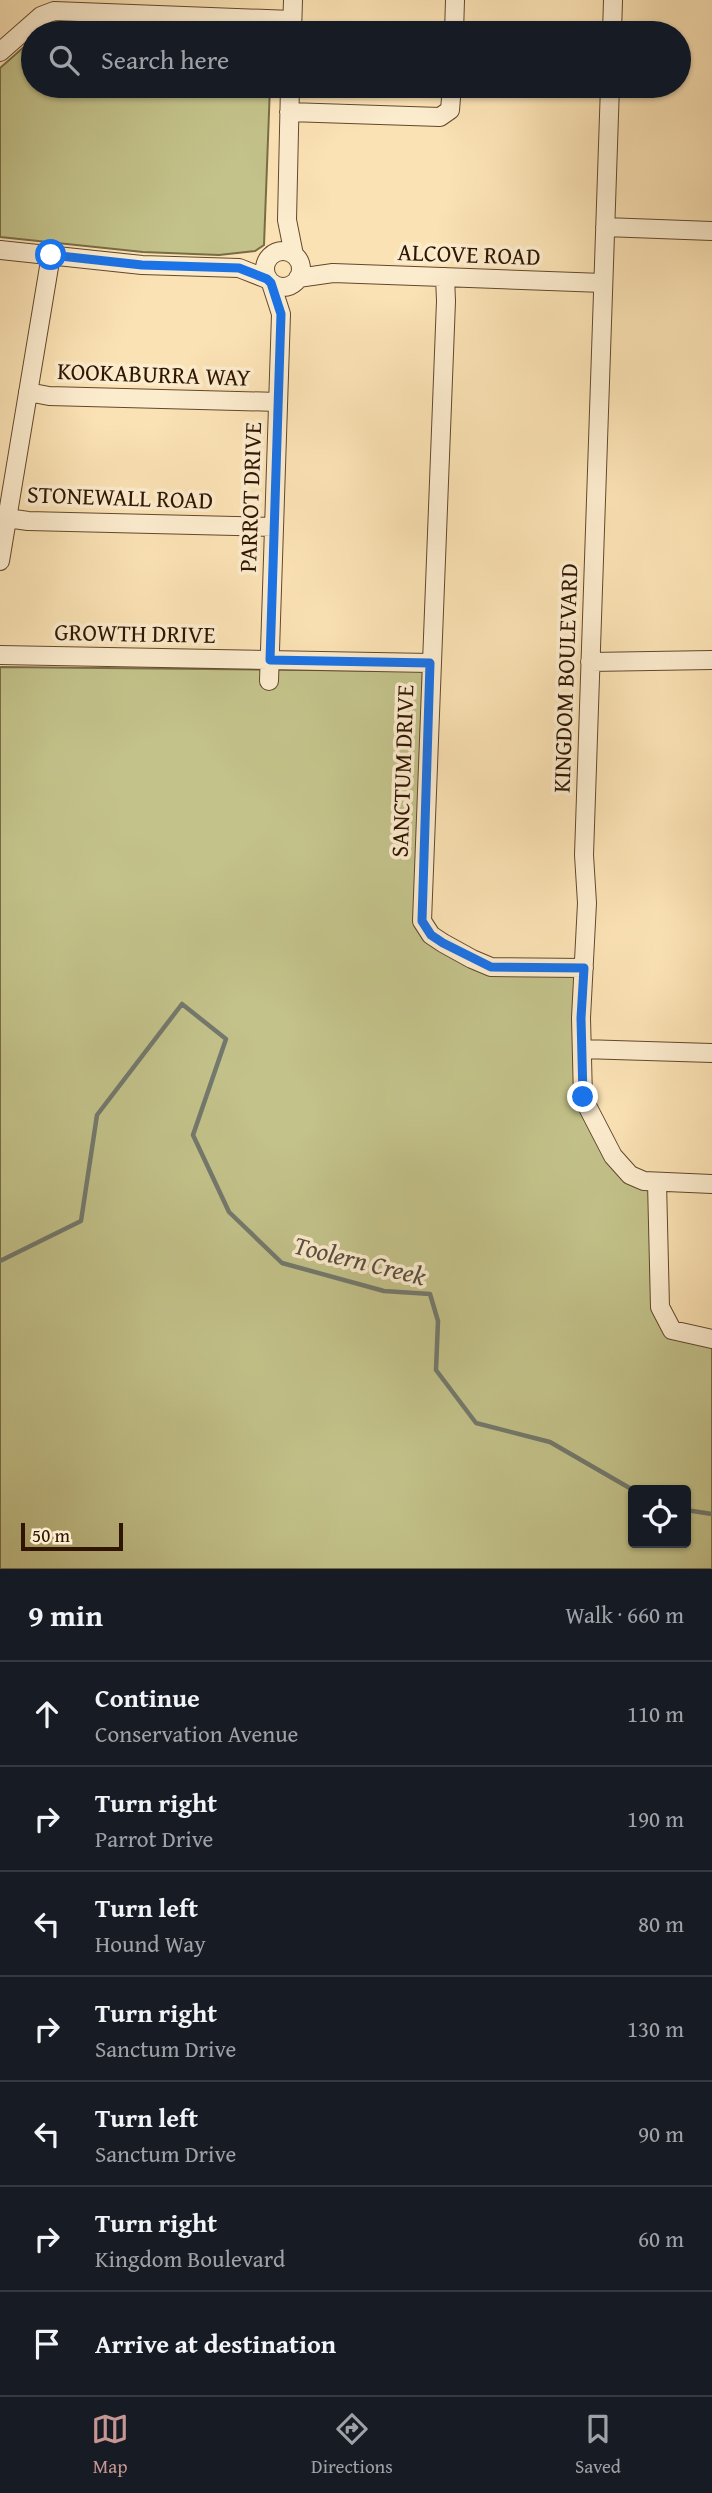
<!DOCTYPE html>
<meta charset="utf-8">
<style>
:root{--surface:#171b24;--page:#20242c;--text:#f1f3f6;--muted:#9ea1a6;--line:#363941;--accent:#c59692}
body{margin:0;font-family:"Gentium Book Plus",serif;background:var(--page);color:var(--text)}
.controls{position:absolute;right:21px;bottom:21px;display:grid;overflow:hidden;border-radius:7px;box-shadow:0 2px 5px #0004}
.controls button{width:63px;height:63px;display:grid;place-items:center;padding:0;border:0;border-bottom:2px solid var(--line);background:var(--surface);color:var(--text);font:35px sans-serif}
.scale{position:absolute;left:21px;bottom:18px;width:102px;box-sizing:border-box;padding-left:7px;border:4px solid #2f1500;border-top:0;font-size:19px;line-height:24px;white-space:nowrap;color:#2f1500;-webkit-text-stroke:5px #fcecce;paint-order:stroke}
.stop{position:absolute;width:21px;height:21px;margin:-16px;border:5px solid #1a73e8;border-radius:50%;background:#fff}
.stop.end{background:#1a73e8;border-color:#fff;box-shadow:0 2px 7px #0008}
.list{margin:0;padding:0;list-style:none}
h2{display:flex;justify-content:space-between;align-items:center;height:91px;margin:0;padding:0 28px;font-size:30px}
h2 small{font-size:23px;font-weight:400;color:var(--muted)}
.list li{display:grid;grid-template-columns:46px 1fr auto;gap:21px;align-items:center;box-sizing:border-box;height:105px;padding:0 28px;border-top:2px solid var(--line)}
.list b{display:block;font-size:26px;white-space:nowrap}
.list p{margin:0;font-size:23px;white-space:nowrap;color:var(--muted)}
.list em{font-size:23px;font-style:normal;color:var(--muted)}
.icon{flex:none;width:38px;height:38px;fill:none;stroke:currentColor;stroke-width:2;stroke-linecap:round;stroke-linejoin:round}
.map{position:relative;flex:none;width:712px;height:1569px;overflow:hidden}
.search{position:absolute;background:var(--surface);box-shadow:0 2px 5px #0004;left:21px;right:21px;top:21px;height:77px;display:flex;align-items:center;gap:18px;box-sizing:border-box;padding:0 24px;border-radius:38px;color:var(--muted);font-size:26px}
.sheet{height:826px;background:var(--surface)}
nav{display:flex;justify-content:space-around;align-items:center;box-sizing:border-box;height:98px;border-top:2px solid var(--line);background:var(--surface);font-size:19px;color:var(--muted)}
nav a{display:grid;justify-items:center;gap:4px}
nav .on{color:var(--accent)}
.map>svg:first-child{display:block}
</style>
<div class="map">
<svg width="712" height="1569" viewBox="0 0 712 1569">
<rect width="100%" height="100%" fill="#fbe2b4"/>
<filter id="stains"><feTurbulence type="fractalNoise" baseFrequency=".00286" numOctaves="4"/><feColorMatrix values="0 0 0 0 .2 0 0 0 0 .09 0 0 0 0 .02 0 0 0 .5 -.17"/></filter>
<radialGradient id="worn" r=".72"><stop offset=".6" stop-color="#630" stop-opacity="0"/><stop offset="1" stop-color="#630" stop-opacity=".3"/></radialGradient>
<path fill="#c3c28a" stroke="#796c45" stroke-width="2" fill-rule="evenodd" d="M58 24 266 31 268 33H40L47 27Z
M33 39V86H270L264 245 255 251 219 255 143 252 0 237V68Z
M0 667 423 671 416 921 488 969 576 971 580 1099 609 1158 653 1185 669 1334 712 1344V1569H0ZM633 1490H686V1543H633Z"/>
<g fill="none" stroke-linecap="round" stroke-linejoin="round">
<path stroke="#73796d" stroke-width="4.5" d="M0 1261 81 1221 97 1115 182 1004 226 1039 193 1135 229 1212 282 1263 384 1291 430 1294 438 1321 436 1370 476 1423 550 1442 633 1490
M686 1510 712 1514"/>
<g stroke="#62482d" stroke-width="20">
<path id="minor" d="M292 33 293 0
M454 33 455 0
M612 33 613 0
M0 52 41 16 54 11 292 20
M290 86 287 220 294 255
M610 86 584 855 587 903 581 1018 583 1098 613 1156 630 1175 644 1181 712 1184
M289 112 440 117 450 110 452 86
M605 227 712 231
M0 250 142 265 239 268 267 279
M265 269a18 18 0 1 1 36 0a18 18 0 1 1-36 0Z
M445 277 446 301 422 921 431 935 443 943 472 959 491 967 584 968
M298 278 333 273 603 283
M28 392 49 396 278 402
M7 518 28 521 274 527
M0 561 51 255
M0 655 430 663
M590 662 712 660
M269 681 281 314 271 283
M582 1049 712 1053
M657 1182 660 1307 672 1330 712 1339"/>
</g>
<use href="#minor" stroke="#fcecce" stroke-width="18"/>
</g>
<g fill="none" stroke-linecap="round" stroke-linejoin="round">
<path stroke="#1a73e8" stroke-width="9" d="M51 255 142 265 239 268 267 279 271 283 281 314 270 660 430 663 422 921 431 935 443 943 491 967 584 968 581 1018 583 1097"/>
</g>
<g text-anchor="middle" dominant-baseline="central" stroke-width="7" stroke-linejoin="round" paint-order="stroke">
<g font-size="24" fill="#2f1500" stroke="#fcecce">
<text transform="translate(469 254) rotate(2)">ALCOVE ROAD</text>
<text transform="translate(154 374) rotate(2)">KOOKABURRA WAY</text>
<text transform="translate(120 497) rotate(2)">STONEWALL ROAD</text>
<text transform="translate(250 497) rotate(-88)">PARROT DRIVE</text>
<text transform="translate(135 633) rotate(1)">GROWTH DRIVE</text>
<text transform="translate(565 678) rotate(-88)">KINGDOM BOULEVARD</text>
<text transform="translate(402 771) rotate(-88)">SANCTUM DRIVE</text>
</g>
<g font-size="26" font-style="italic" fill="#574f40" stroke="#fcecce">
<text transform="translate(360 1260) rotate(14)">Toolern Creek</text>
</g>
</g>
<rect width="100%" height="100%" filter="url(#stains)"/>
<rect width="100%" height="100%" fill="url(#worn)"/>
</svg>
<div class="controls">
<button><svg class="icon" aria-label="locate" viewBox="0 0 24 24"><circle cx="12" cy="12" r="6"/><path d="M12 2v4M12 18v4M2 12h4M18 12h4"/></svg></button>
</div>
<div class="scale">50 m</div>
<div class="stop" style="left:51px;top:255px"></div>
<div class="stop end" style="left:583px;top:1097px"></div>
<div class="search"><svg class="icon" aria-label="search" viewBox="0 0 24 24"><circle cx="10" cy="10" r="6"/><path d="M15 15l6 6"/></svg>Search here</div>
</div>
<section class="sheet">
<h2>9 min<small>Walk · 660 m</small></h2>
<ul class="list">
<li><svg class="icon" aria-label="ahead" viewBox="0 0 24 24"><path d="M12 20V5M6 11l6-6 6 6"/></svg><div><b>Continue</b><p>Conservation Avenue</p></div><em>110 m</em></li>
<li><svg class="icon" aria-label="right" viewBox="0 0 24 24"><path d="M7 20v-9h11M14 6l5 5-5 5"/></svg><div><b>Turn right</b><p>Parrot Drive</p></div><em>190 m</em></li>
<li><svg class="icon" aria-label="left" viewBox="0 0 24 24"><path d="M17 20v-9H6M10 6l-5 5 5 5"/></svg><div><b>Turn left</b><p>Hound Way</p></div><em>80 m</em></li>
<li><svg class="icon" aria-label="right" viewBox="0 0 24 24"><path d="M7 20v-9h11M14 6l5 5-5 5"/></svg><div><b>Turn right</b><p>Sanctum Drive</p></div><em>130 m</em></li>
<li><svg class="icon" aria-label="left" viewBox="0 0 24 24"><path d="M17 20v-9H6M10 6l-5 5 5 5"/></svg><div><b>Turn left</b><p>Sanctum Drive</p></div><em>90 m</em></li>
<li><svg class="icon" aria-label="right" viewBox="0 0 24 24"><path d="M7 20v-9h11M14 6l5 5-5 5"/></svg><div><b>Turn right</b><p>Kingdom Boulevard</p></div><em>60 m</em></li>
<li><svg class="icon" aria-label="arrive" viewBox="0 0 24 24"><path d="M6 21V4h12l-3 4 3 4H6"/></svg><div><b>Arrive at destination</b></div></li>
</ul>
</section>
<nav>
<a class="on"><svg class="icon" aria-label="map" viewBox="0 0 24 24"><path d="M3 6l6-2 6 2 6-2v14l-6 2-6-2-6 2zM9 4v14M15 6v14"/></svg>Map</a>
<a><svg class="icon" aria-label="directions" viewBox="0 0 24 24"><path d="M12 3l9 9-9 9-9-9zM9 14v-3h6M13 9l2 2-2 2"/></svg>Directions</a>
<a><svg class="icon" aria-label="saved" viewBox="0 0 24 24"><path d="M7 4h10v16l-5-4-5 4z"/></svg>Saved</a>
</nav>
